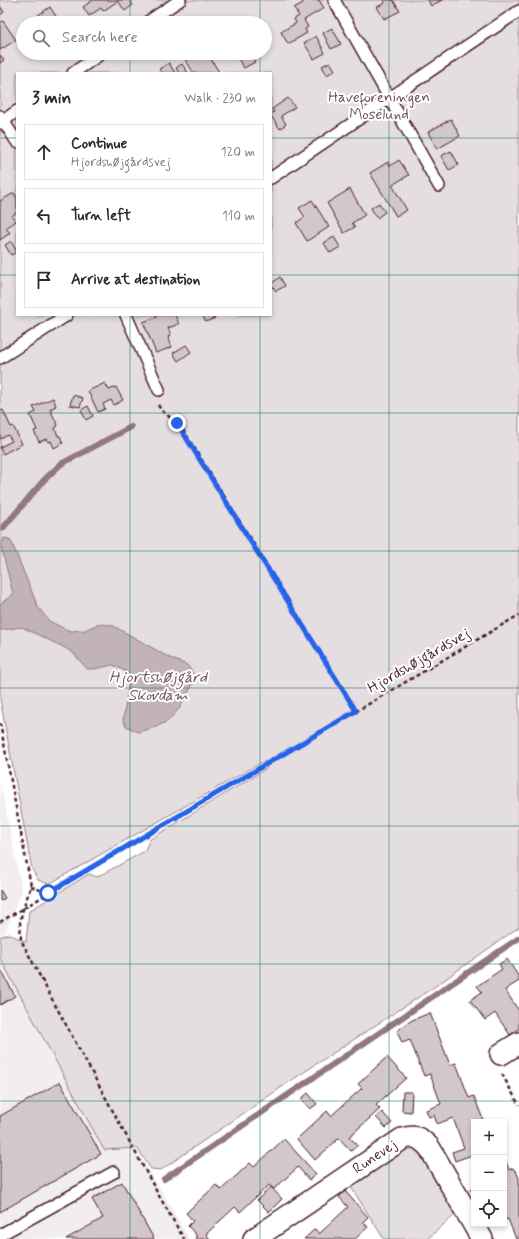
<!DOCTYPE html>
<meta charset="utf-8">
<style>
:root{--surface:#fff;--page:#f2f2f3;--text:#2b2b33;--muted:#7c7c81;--line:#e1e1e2}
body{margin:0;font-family:Mynerve,sans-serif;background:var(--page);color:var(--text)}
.controls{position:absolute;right:12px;bottom:12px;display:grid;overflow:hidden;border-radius:0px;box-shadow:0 2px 6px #0003}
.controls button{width:36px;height:36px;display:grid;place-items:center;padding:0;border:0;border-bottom:1px solid var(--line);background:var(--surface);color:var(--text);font:20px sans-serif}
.stop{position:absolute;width:12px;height:12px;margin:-9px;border:3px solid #2563eb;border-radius:50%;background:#fff}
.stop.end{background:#2563eb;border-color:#fff;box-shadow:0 1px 4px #0008}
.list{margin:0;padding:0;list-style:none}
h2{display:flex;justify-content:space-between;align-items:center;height:52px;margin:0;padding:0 16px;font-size:17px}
h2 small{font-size:13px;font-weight:400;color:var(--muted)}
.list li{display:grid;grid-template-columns:26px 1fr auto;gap:12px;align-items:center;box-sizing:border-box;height:56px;margin:0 8px 8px;padding:0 8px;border:1px solid var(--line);border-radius:0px}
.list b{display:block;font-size:15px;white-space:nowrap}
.list p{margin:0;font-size:13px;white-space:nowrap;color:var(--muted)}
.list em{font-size:13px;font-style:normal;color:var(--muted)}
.icon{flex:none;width:22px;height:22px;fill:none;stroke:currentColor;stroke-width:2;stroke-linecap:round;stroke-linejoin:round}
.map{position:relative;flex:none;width:519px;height:1239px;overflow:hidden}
.search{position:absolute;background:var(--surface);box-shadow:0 2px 6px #0003;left:16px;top:16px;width:256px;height:44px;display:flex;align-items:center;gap:10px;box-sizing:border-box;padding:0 14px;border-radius:22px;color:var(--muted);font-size:15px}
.panel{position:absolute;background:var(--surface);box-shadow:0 2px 6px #0003;left:16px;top:72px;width:256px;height:244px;border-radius:0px}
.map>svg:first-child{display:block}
</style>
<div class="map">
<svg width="519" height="1239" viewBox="0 0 519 1239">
<rect width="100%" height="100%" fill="#fff"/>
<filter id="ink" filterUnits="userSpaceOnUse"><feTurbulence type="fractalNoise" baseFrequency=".025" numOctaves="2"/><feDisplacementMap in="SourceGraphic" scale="8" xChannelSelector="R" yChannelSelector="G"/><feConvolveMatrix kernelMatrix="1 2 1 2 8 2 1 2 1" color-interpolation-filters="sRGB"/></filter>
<g filter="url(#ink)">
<path fill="#f2eeef" d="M0 781 22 891 2 940 162 1191 189 1239H0Z"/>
<path fill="#e5dee0" stroke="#987e86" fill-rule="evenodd" d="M0 0H519V927L437 985 292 1080 161 1170 151 1169 137 1148 104 1150 0 958V937L9 934 26 942 29 911 89 874 97 877 145 851 149 840 267 768 264 761 49 884 38 880 32 869 0 699ZM23 23H265V53H23ZM17 73H271V315H17Z
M414 1144 456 1214 427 1239H384L351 1187Z"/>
<path fill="#c1b3b6" stroke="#91787e" d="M4 538 9 539 12 543 38 607 49 621 63 628 71 631 85 630 98 624 112 625 170 658 187 665 193 673V684L179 709 168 721 156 727 138 732 126 726 123 720 129 682 125 671 113 665 94 669H87L73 653 65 648 22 627 2 630H0V604L13 594 1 546Z"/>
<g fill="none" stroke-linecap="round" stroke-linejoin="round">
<path stroke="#91787e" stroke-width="6" d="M3 528 44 480 61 464 131 427
M164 1179 519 938"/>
</g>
<path fill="#d2c7cb" stroke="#4a1f2b" d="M93 0H129L133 5 125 11 118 1 103 11 101 8 89 16 83 7Z
M301 0H319L324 8 304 20 308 27 305 29 307 33 288 44 281 32 296 23 294 19 299 16 294 8 303 3Z
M383 0H393L400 11 384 19 377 7 385 3Z
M428 0H442L431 6Z
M0 6 4 12 0 15Z
M50 7 59 21 57 23H33L31 20Z
M244 17 248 23H232Z
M3 21 16 40 0 50V23Z
M332 28 341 44 331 49 323 33Z
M316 36 325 53 314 59 304 43Z
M191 53H207L219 72 218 73H194L184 58 191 54Z
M234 53H249L255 62 244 68Z
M0 55 4 60 0 63Z
M330 62 335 70 327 75 322 66Z
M169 63 175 73H162L159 69Z
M182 64 188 73H179L176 68Z
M288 98 295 107 281 116 286 124 280 129 271 116V114L274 112 272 109Z
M451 119 460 136 437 149 428 132Z
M451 151 459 165 449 170 441 156Z
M399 160 409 175 392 185 407 210 396 216 370 173 388 162 390 166Z
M350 189 365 215 352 223 355 227 344 233 327 203Z
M14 193 17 198V212L12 216 16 221 6 228 10 233 0 240V201Z
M312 200 329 227 307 241 296 223 305 217 299 208Z
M379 203 385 212 377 218 371 208Z
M334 237 340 247 330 253 324 243Z
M11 241 17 252 11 255 5 245Z
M280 277 285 286 276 291 271 284Z
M156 315H175L179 324 168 328 171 335 168 337 172 347 156 353 143 322 157 317Z
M202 315H213L215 318 206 322Z
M186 345 191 352 178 361 173 353Z
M105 383 109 390 116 387 123 400 114 405 111 400 103 404 105 409 98 412 88 391Z
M73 395 83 398 80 407 70 405Z
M53 398 56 406 50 409 58 426 55 428 58 436H60L63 443 54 448 51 441 48 442 46 439 39 442 34 431 37 430 30 415 36 412 33 407Z
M88 406 93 416 86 420 81 410Z
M3 410 11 427 13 426 22 444 3 454 0 447 12 441 8 435 0 439V411Z
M0 890 5 898 0 901Z
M507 959 519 977V981L505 990 519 1011V1029L510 1035 495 1013 485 1020 470 1000 482 992 477 986 502 969 499 964Z
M0 968 15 996 0 1005Z
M430 1013 450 1065 456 1063 469 1098 474 1096 484 1122H474V1160L472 1155 455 1161 452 1152 464 1148 453 1118 437 1124 434 1115 429 1117 426 1110 441 1104 430 1074 424 1076 410 1040 402 1043 397 1031 412 1020Z
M387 1057 406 1078 376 1105 380 1109 349 1137 358 1145 351 1151 339 1138 315 1160 297 1139 327 1111 331 1116 362 1088 358 1084Z
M60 1082 101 1154 0 1212V1116Z
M403 1092H412L411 1112 402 1111Z
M308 1093 317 1104 310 1109 301 1099Z
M382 1112 392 1123 386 1128 376 1117Z
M284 1139 316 1174 309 1180 298 1167 274 1189 269 1185 240 1212 235 1207 206 1234 210 1239H196L195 1237 197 1236 188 1226 193 1221 186 1213 216 1185 221 1190 250 1163 254 1167Z
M504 1156 509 1170 513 1168 515 1171H516L519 1178V1239H516L508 1219 504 1220Z
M122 1182 154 1239H66L103 1218 92 1199Z
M271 1187 282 1199 269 1212 257 1200Z
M474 1188V1195L470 1189Z
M345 1191 368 1217 363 1222 368 1227 355 1239H304L315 1229 319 1234 348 1207 339 1197Z"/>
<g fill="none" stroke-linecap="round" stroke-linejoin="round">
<g stroke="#4a1f2b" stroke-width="14">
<path id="lane" d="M334 0 439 186
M146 23 180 0
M73 73 102 53
M0 116 17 142
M0 123 17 111
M271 178 519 11
M126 315 159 390
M0 358 67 315
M0 1235 114 1172"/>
</g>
<g stroke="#4a1f2b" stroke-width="24">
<path id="street" d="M501 1054 519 1043
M254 1239 402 1139C415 1135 419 1137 429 1147L482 1239"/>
</g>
<path stroke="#4a1f2b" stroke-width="2.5" stroke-dasharray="4 3" stroke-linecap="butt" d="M158 405 161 410 177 423 185 433 356 711
M0 723 31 886 23 909 20 922 21 940 53 1001 158 1194 184 1239
M31 886 47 893
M0 922 519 615
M502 1074 519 1105"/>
<use href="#lane" stroke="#fff" stroke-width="11"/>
<use href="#street" stroke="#fff" stroke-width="21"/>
</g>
</g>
<g fill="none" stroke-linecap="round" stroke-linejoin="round" filter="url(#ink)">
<path stroke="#2563eb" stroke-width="5" d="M48 893 356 711 177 423"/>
</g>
<path fill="none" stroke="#0f766e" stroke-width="1" stroke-opacity="0.55" d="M130 0V23M260 0V23M389 0V1239M130 53V73M260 53V73M0 138H17M271 138H519M0 275H17M271 275H519M130 315V1239M260 315V1239M0 413H519M0 551H519M0 688H519M0 826H519M0 964H519M0 1101H519"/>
<g text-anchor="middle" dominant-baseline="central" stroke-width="4" stroke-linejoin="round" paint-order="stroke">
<g font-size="15" fill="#714f58" stroke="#fff">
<text x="379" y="98">Haveforeningen<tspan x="379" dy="17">Moselund</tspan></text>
</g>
<g font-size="15" fill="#4a1f2b" stroke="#fff">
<text transform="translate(419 661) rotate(-30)">Hjordshøjgårdsvej</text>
<text transform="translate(375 1157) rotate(-34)">Runevej</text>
</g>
<g font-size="16" font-style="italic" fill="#74535c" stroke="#fff">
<text x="158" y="677">Hjortshøjgård<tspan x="158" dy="18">Skovdam</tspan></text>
</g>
</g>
</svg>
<div class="controls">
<button>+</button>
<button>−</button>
<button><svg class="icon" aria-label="locate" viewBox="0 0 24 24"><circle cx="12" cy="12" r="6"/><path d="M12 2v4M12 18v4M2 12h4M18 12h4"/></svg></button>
</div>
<div class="stop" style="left:48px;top:893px"></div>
<div class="stop end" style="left:177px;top:423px"></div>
<div class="search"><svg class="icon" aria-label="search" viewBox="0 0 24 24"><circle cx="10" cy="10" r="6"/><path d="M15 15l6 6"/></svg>Search here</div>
<section class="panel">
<h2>3 min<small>Walk · 230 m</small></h2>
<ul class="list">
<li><svg class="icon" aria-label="ahead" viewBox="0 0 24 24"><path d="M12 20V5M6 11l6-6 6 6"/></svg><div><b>Continue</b><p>Hjordshøjgårdsvej</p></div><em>120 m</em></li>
<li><svg class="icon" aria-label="left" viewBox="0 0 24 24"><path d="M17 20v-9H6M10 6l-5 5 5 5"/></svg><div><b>Turn left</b></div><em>110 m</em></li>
<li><svg class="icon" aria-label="arrive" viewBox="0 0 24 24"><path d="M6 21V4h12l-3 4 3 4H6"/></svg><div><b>Arrive at destination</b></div></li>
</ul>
</section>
</div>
